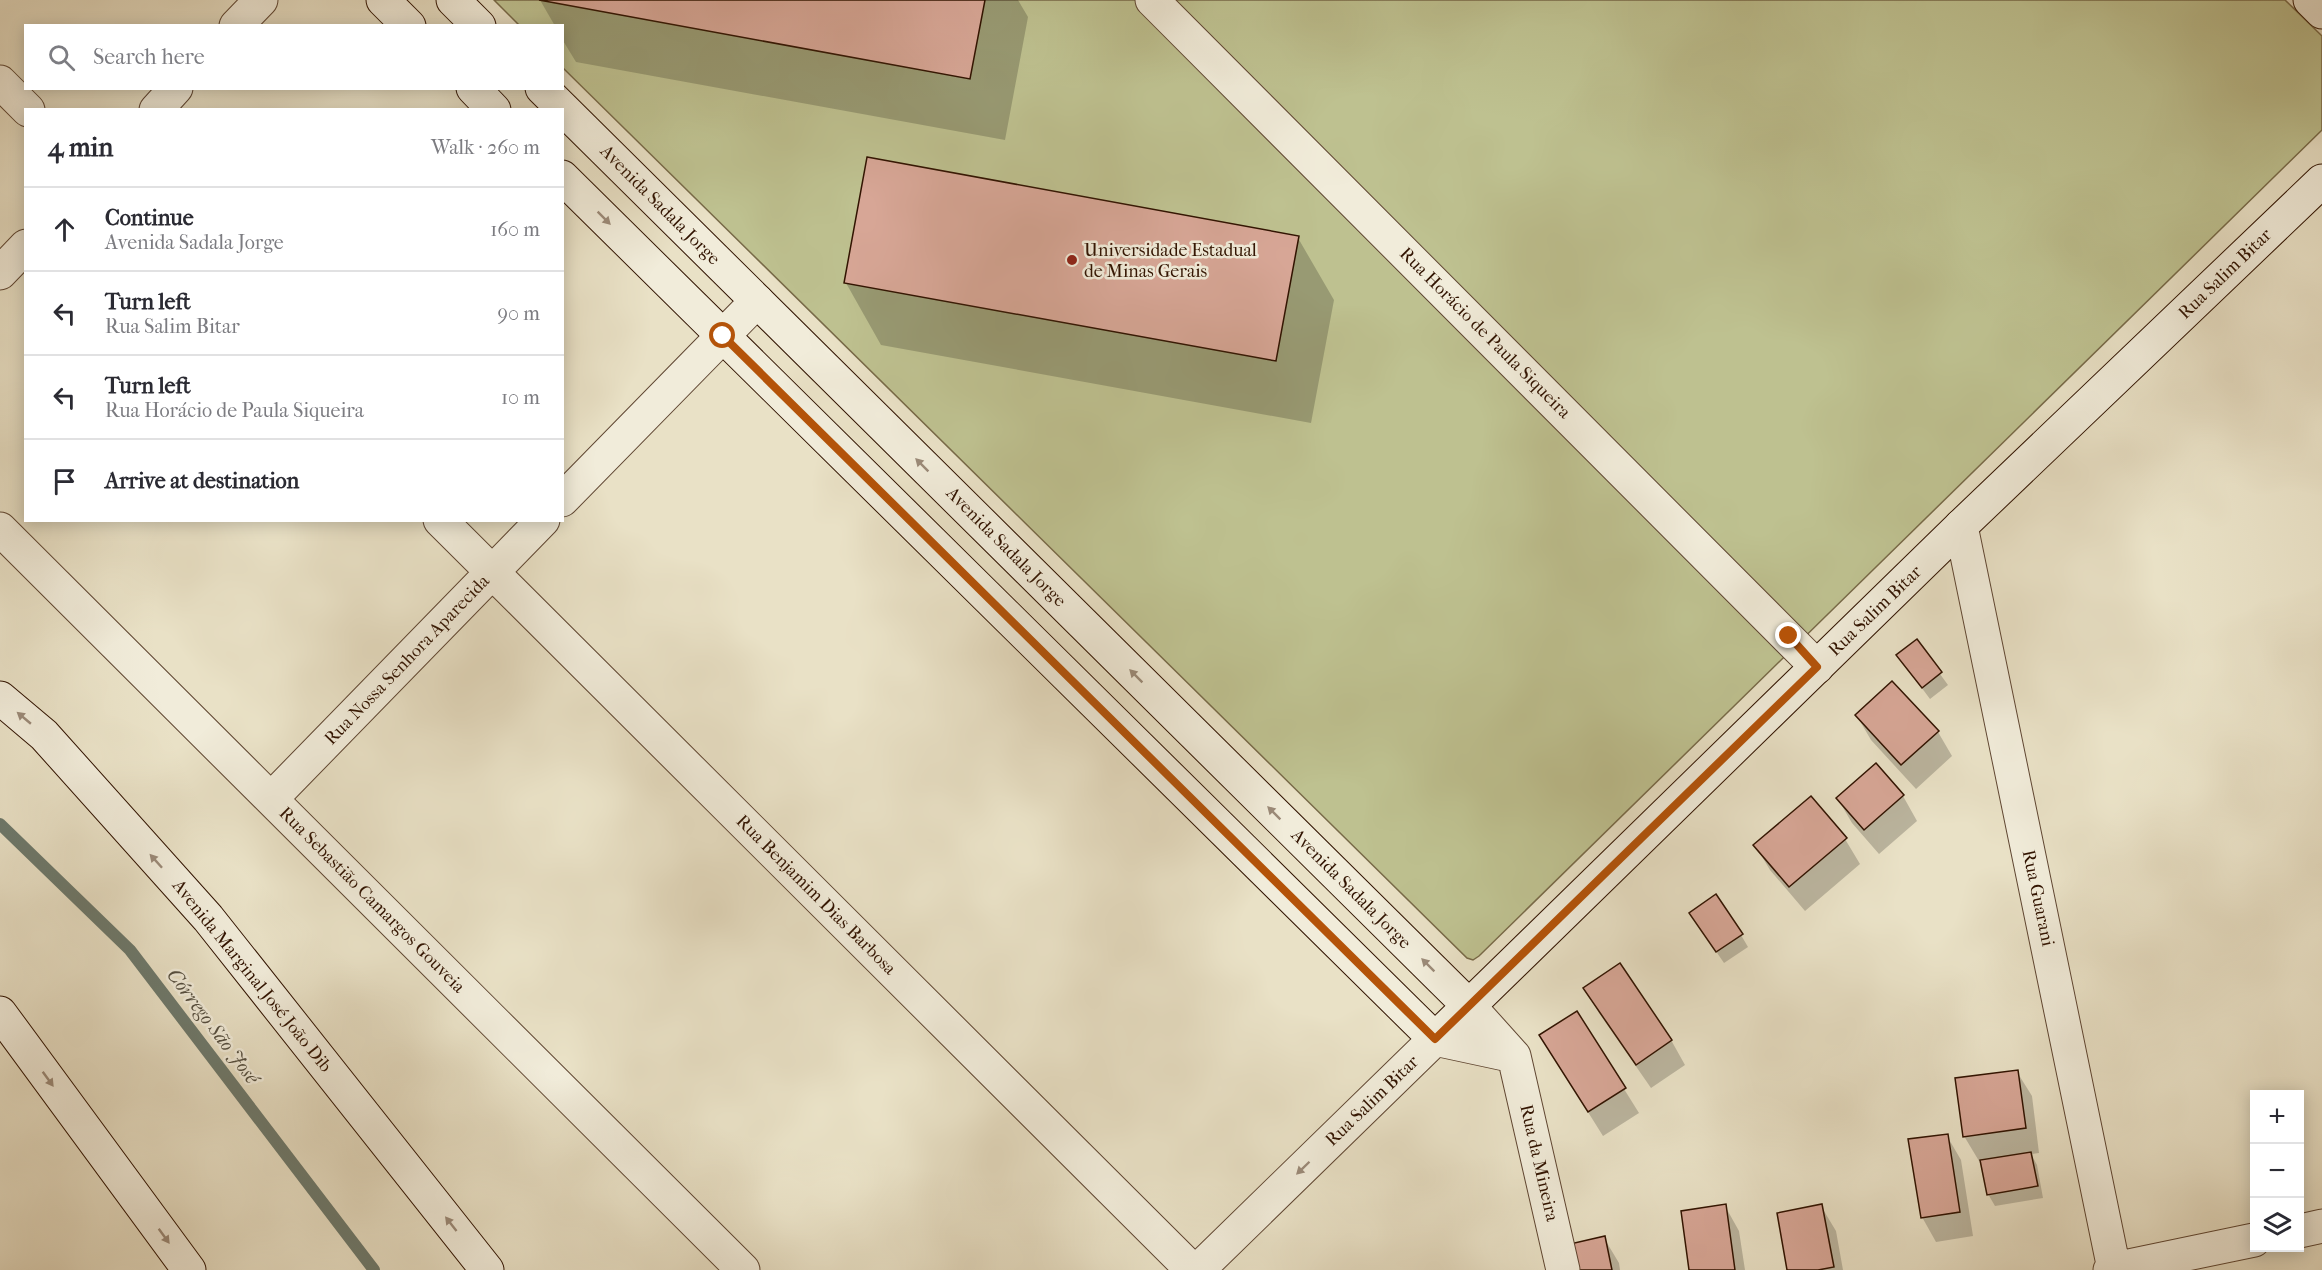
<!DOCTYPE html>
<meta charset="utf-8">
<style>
:root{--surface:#fff;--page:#f7f7f7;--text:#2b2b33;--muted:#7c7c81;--line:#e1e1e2}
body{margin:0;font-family:"IM FELL French Canon",serif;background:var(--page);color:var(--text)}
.controls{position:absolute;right:18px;bottom:18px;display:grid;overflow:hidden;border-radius:0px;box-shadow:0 3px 15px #0003}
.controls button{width:54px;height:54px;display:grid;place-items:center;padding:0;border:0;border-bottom:2px solid var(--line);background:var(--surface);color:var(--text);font:30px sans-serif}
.stop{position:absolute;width:18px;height:18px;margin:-14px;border:4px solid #b45309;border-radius:50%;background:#fff}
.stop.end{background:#b45309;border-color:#fff;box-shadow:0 2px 6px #0008}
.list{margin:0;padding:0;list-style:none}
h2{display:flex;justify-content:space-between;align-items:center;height:78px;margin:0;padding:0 24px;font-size:26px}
h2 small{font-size:20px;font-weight:400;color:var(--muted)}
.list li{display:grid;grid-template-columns:39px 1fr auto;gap:18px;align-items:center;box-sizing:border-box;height:84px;padding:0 24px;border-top:2px solid var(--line)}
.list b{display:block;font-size:22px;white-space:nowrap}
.list p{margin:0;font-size:20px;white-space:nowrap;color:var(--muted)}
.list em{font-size:20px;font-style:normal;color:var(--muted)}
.icon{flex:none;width:33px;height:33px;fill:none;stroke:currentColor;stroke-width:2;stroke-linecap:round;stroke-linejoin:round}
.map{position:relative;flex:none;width:2322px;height:1270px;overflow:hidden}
.search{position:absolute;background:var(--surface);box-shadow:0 3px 15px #0003;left:24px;top:24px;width:540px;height:66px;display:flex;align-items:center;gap:15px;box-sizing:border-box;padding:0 21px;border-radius:0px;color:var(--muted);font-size:22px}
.panel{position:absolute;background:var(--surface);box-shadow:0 3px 15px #0003;left:24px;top:108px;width:540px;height:414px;border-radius:0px}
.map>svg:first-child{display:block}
</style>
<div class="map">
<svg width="2322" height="1270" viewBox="0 0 2322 1270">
<rect width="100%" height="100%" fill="#e9e1c6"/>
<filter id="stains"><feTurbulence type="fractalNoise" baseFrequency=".00333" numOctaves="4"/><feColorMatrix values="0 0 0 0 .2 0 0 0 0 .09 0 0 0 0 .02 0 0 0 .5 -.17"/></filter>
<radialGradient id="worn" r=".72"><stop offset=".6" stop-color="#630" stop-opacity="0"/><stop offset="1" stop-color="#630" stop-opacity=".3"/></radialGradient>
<path fill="#bec190" stroke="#786a48" stroke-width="1.5" d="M494 0H2285L2322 36V130L1479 956 1473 960 1467 958 563 68 562 26 519 25Z"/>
<path fill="#0003" d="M540 0H1018L1028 17 1005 140 576 62 562 39V26H555Z
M1298 238 1334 300 1311 423 881 345 846 283Z
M1916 641 1948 685 1930 699 1898 656Z
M1857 716 1938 732 1952 756 1916 789 1871 740Z
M1903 796 1917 821 1879 854 1852 823 1838 799Z
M1845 839 1860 864 1805 911 1770 870 1755 845Z
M1698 925 1741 935 1748 947 1724 963Z
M1585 988 1671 1040 1685 1065 1651 1088 1599 1013Z
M1556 1061 1624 1089 1639 1113 1603 1136Z
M2017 1072 2032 1096 2039 1153 2031 1154 2037 1165 2043 1198 1995 1206 1988 1194 1982 1161H1979L1964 1136Z
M1947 1136 1961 1160 1973 1236 1936 1242 1922 1217Z
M1725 1206 1739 1231 1745 1270H1690Z
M1821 1206 1836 1231 1843 1270H1789Z
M1604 1238 1619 1263 1620 1270H1577Z"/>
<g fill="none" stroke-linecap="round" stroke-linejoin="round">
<path stroke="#6e7a6d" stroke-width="12" d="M0 824 130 950 374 1270"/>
</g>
<path fill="#d7a696" stroke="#311301" stroke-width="1.5" d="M539 0H985L970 79Z
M867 157 1299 236 1276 361 844 283Z
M1917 639 1942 672 1922 688 1896 655Z
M1892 681 1939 731 1901 765 1855 715Z
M1876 763 1904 795 1864 830 1836 798Z
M1811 796 1847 838 1789 887 1753 845Z
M1716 894 1743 934 1716 952 1689 913Z
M1620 963 1672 1040 1636 1065 1583 988Z
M1577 1011 1626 1088 1588 1112 1539 1035Z
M2018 1070 2026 1128 1963 1137 1955 1078Z
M1948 1134 1960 1212 1921 1218 1908 1139Z
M2031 1152 2038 1186 1987 1195 1980 1160Z
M1726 1204 1735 1270H1689L1681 1211Z
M1822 1204 1834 1267 1818 1270H1787L1777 1213Z
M1605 1236 1612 1270H1576L1570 1244Z"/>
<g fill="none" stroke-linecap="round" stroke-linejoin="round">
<g stroke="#5f4632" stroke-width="35">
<path id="street" d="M1152 0 1817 667
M236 26 261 0
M0 82 28 110
M156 110 176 88
M0 273 26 246
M562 500 757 301
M440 520 1192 1270
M1961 526 2114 1269
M0 529 743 1270
M271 799 543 520
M1469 1006 1514 1056 1563 1270
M2300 1231 2322 1226
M1198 1270 1435 1039 1514 1056
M2110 1270 2254 1240"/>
</g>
<g stroke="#311301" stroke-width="35">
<path id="secondary" d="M383 0 409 26
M453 0 479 26
M2310 0 2322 12
M473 88 494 110
M542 88 1469 1006
M562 177 1435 1039 1961 526 2322 181
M0 698 44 735 208 918 487 1270
M0 1013 189 1270"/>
</g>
<use href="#street" stroke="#f1ecda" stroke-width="33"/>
<use href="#secondary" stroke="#f1ecda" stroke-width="33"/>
</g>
<defs><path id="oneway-solid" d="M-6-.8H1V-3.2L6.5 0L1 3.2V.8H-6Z" transform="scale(1.5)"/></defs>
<g fill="#9b8a78">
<use href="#oneway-solid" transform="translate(604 218) rotate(45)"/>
<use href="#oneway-solid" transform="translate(922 465) rotate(-135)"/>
<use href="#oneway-solid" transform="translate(1136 676) rotate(-135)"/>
<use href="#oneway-solid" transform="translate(24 718) rotate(-140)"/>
<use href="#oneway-solid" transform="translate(1274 813) rotate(-135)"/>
<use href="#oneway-solid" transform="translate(156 861) rotate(-132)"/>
<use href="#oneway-solid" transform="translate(1428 965) rotate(-135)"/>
<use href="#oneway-solid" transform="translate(48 1079) rotate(54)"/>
<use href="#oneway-solid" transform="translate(1303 1168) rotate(136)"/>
<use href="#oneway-solid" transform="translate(451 1224) rotate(-128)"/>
<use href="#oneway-solid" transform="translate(164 1236) rotate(54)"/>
</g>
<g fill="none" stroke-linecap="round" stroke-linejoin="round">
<path stroke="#b45309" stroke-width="8" d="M723 336 1435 1039 1817 667 1789 636"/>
</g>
<circle fill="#8f2418" stroke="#f1ecda" stroke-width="2" cx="1072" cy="260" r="6"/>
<g text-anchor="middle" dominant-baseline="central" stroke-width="5" stroke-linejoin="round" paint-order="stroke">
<g font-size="18" fill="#311301" stroke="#f1ecda">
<text transform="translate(660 205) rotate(45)">Avenida Sadala Jorge</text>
<text transform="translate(2225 274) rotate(-44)">Rua Salim Bitar</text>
<text transform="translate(1485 333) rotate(45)">Rua Horácio de Paula Siqueira</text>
<text transform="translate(1006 547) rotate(45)">Avenida Sadala Jorge</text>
<text transform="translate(1875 611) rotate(-44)">Rua Salim Bitar</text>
<text transform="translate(407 660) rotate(-46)">Rua Nossa Senhora Aparecida</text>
<text transform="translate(1351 889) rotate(45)">Avenida Sadala Jorge</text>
<text transform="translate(816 895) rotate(45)">Rua Benjamim Dias Barbosa</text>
<text transform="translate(2038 898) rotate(78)">Rua Guarani</text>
<text transform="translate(372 900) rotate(45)">Rua Sebastião Camargos Gouveia</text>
<text transform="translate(252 976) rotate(51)">Avenida Marginal José João Dib</text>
<text transform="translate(1372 1101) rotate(-44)">Rua Salim Bitar</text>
<text transform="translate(1539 1163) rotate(77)">Rua da Mineira</text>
</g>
<g font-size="18" fill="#311301" stroke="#f1ecda" text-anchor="start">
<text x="1084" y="250">Universidade Estadual<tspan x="1084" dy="21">de Minas Gerais</tspan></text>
</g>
<g font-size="20" font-style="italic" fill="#554f40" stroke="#f1ecda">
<text transform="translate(213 1026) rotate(53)">Córrego São José</text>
</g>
</g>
<rect width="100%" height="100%" filter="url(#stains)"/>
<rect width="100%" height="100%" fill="url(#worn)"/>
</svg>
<div class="controls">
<button>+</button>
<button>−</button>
<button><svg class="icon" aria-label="layers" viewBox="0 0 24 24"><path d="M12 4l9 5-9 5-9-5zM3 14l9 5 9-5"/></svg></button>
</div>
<div class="stop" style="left:723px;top:336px"></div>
<div class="stop end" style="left:1789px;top:636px"></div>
<div class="search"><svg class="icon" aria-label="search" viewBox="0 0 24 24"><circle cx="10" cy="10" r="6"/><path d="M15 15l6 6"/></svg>Search here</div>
<section class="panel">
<h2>4 min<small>Walk · 260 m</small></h2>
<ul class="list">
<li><svg class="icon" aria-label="ahead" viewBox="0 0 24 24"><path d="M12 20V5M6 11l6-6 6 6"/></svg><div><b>Continue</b><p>Avenida Sadala Jorge</p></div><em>160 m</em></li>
<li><svg class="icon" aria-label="left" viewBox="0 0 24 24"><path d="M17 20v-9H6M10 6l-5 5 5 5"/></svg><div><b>Turn left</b><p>Rua Salim Bitar</p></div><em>90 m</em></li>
<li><svg class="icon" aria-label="left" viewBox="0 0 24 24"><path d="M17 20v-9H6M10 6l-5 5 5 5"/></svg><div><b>Turn left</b><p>Rua Horácio de Paula Siqueira</p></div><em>10 m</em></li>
<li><svg class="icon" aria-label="arrive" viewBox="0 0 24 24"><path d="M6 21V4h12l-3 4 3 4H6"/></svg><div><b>Arrive at destination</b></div></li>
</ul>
</section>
</div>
